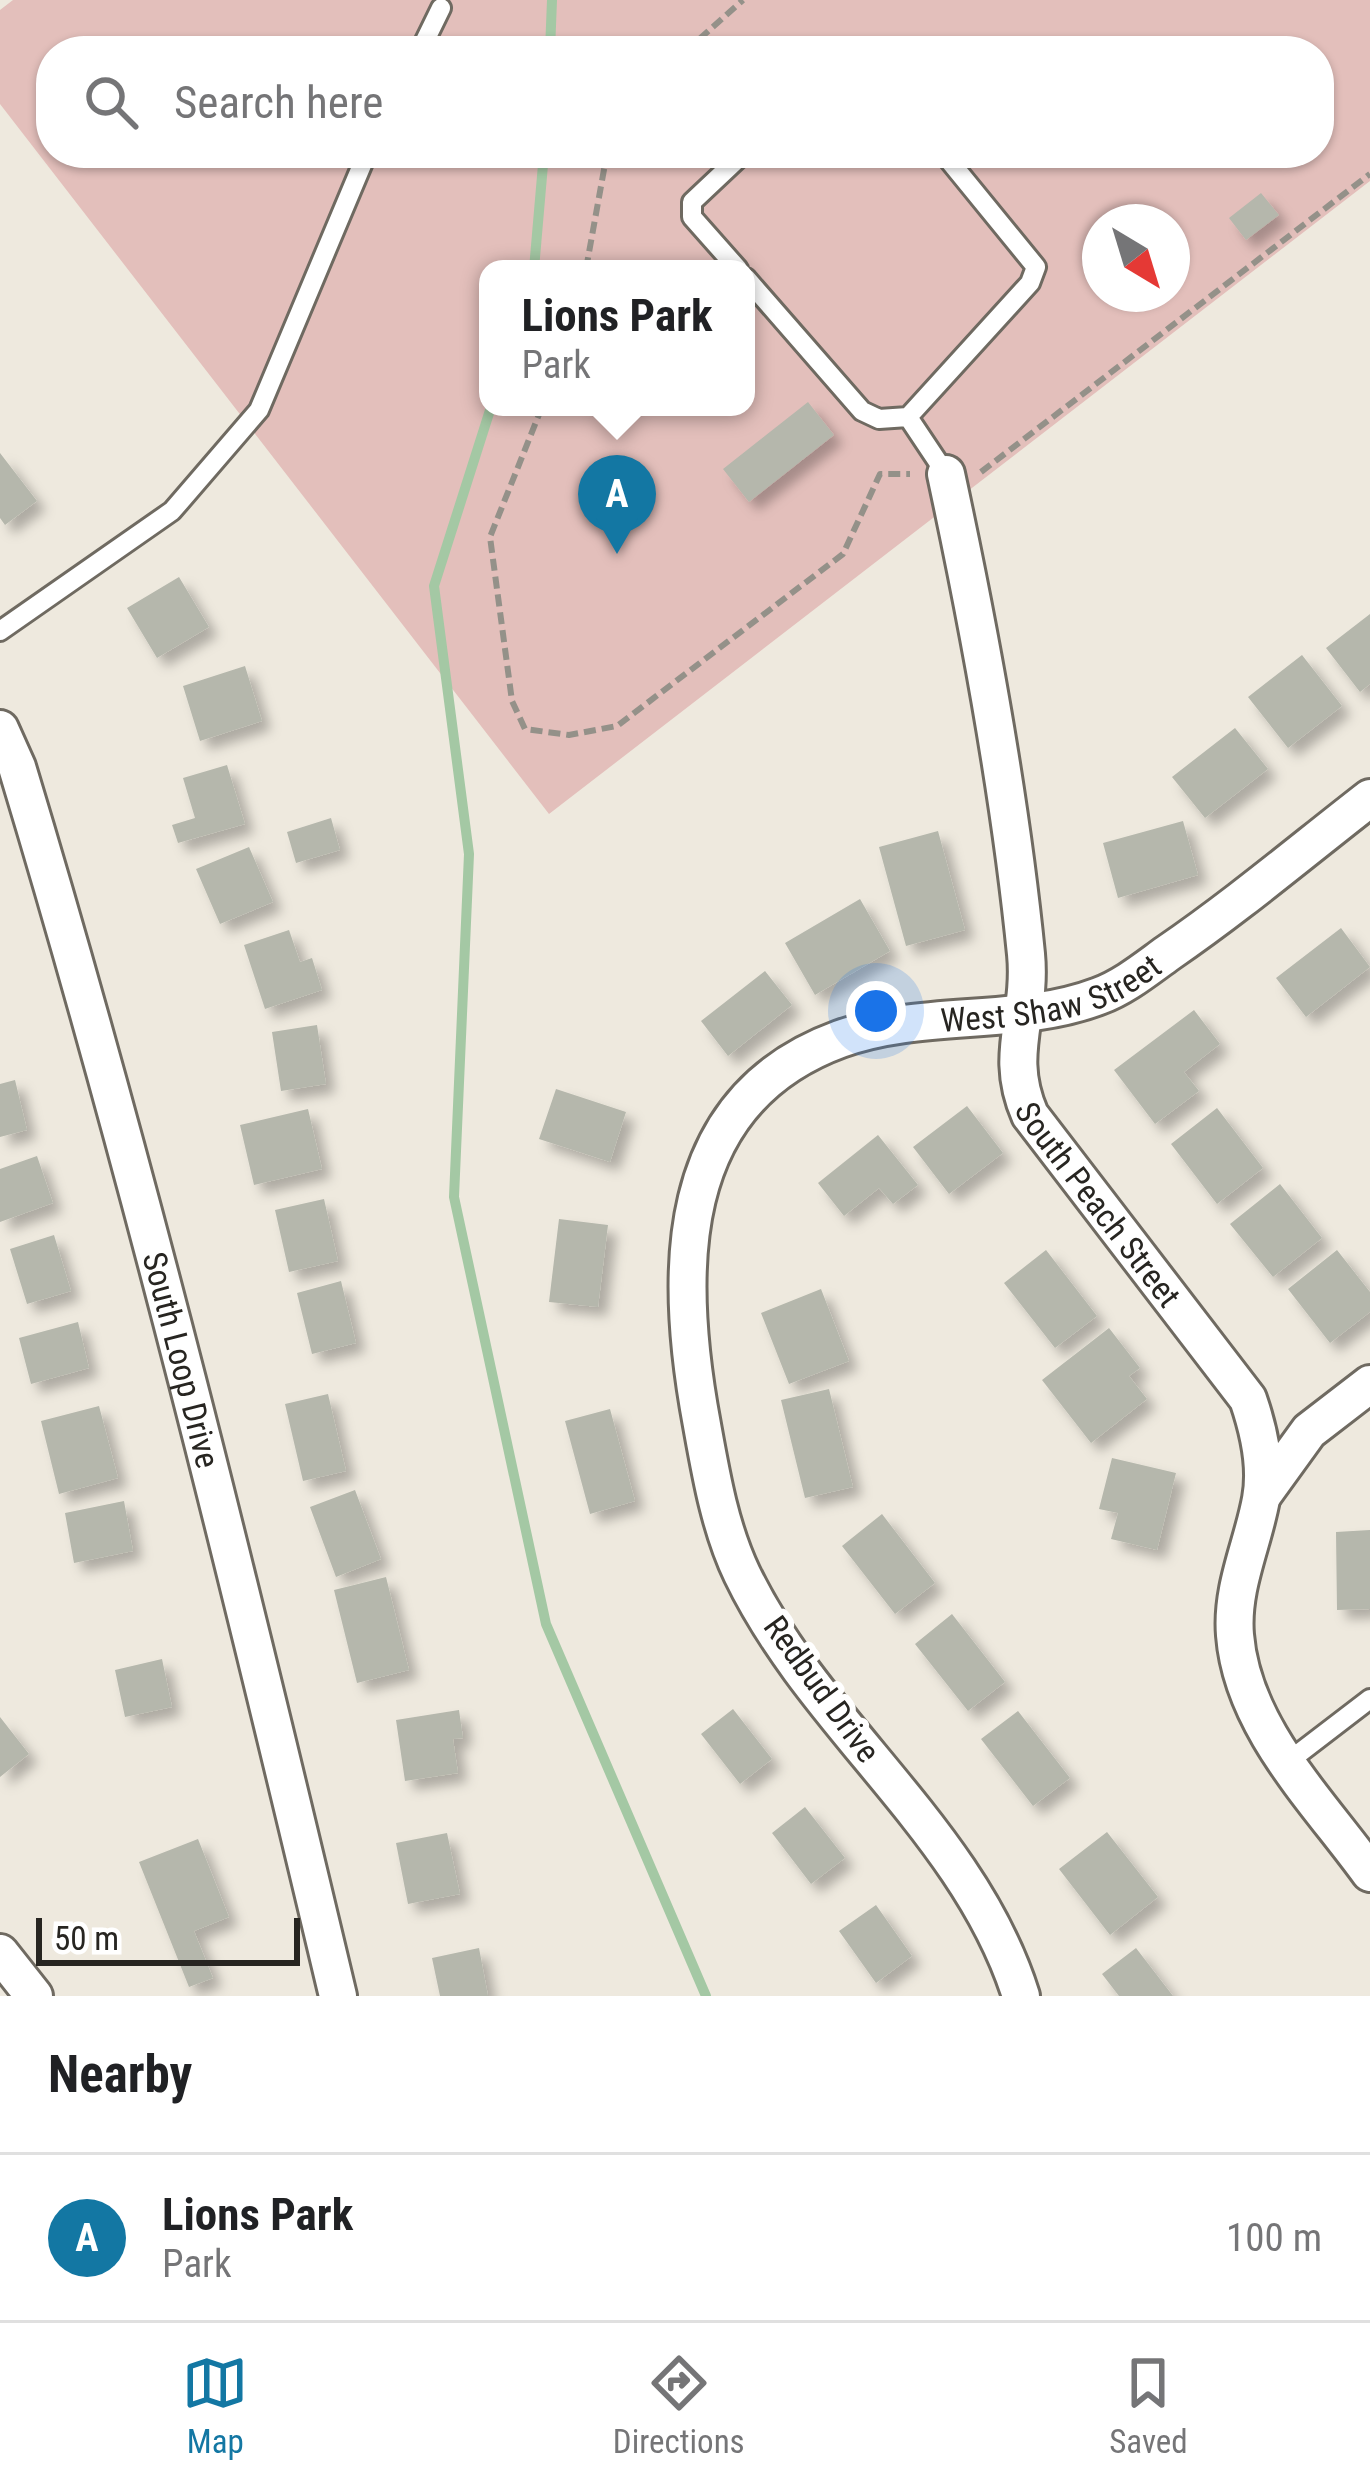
<!DOCTYPE html>
<style>
:root{--surface:#fff;--page:#f6f6f6;--text:#202124;--muted:#757577;--line:#e0e0e0;--accent:#1377a3}
body{margin:0;font-family:"Roboto Condensed",sans-serif;background:var(--page);color:var(--text)}
.compass{position:absolute;left:1082px;top:204px;width:108px;height:108px;border-radius:50%;background:var(--surface);box-shadow:0 3px 9px #0004;rotate:142deg}
.scale{position:absolute;left:36px;bottom:30px;width:264px;box-sizing:border-box;padding-left:12px;border:6px solid #272521;border-top:0;font-size:33px;line-height:42px;white-space:nowrap;color:#272521;-webkit-text-stroke:9px #fff;paint-order:stroke}
.you{position:absolute;left:876px;top:1011px;width:42px;height:42px;margin:-30px;border:9px solid #fff;border-radius:50%;background:#1a73e8;box-shadow:0 0 0 18px #1a73e833}
.badge{display:grid;place-items:center;width:78px;height:78px;border-radius:50%;background:var(--accent);color:#fff;font-size:39px;font-weight:700}
.pin{position:absolute;translate:-50% -99px;filter:drop-shadow(0 3px 6px #0008)}
.pin::after{content:'';position:absolute;top:63px;width:42px;height:36px;background:inherit;clip-path:polygon(0 0,100% 0,50% 100%)}
.popup{position:absolute;left:479px;top:260px;width:276px;height:156px;box-sizing:border-box;display:grid;place-content:center;border-radius:24px;background:var(--surface);filter:drop-shadow(0 3px 9px #0005);font-size:39px;white-space:nowrap;color:var(--muted)}
.popup b{font-size:45px;color:var(--text)}
.popup::after{content:'';position:absolute;left:50%;top:100%;margin-left:-24px;border:24px solid transparent;border-top-color:var(--surface)}
.list{margin:0;padding:0;list-style:none}
h2{display:flex;justify-content:space-between;align-items:center;height:156px;margin:0;padding:0 48px;font-size:51px}
h2 small{font-size:39px;font-weight:400;color:var(--muted)}
.list li{display:grid;grid-template-columns:78px 1fr auto;gap:36px;align-items:center;box-sizing:border-box;height:168px;padding:0 48px;border-top:3px solid var(--line)}
.list b{display:block;font-size:45px;white-space:nowrap}
.list p{margin:0;font-size:39px;white-space:nowrap;color:var(--muted)}
.list em{font-size:39px;font-style:normal;color:var(--muted)}
.icon{flex:none;width:66px;height:66px;fill:none;stroke:currentColor;stroke-width:2;stroke-linecap:round;stroke-linejoin:round}
.map{position:relative;flex:none;width:1370px;height:1996px;overflow:hidden}
.search{position:absolute;background:var(--surface);box-shadow:0 3px 9px #0004;left:36px;right:36px;top:36px;height:132px;display:flex;align-items:center;gap:30px;box-sizing:border-box;padding:0 42px;border-radius:48px;color:var(--muted);font-size:45px}
.sheet{height:324px;background:var(--surface)}
nav{display:flex;justify-content:space-around;align-items:center;box-sizing:border-box;height:168px;border-top:3px solid var(--line);background:var(--surface);font-size:33px;color:var(--muted)}
nav a{display:grid;justify-items:center;gap:6px}
nav .on{color:var(--accent)}
.map>svg:first-child{display:block}
</style>
<div class="map">
<svg width="1370" height="1996" viewBox="0 0 1370 1996">
<defs>
<filter id="shadow"><feDropShadow dx="9" dy="9" stdDeviation="6" flood-color="#0004"/></filter>
</defs>
<rect width="100%" height="100%" fill="#eee9de"/>
<path fill="#e3bfbb" fill-rule="evenodd" d="M13 0H1370V181L549 814 0 104V10ZM51 51H1319V153H51ZM1100 222H1172V294H1100ZM488 269H746V407H488Z"/>
<g fill="none" stroke-linecap="round" stroke-linejoin="round">
<path stroke="#a4c8a4" stroke-width="10" d="M550 51 552 0
M534 269 544 153
M491 407 434 586 469 854 454 1197 546 1624 706 1996"/>
</g>
<path fill="#b5b7ac" filter="url(#shadow)" d="M1261 193 1279 215 1246 240 1229 218Z
M808 402 834 435 749 502 723 469Z
M0 453 37 501 5 525 0 518Z
M179 577 209 627 157 658 127 608Z
M1370 614V684L1360 692 1326 648Z
M1302 655 1342 706 1288 748 1248 697Z
M245 666 262 721 200 741 183 686Z
M1235 728 1268 769 1205 818 1172 777Z
M227 765 245 824 178 843 172 825 195 818 183 778Z
M331 818 340 850 296 863 287 832Z
M1183 821 1198 875 1118 898 1103 843Z
M938 831 965 930 906 946 879 847Z
M249 847 273 902 220 924 196 869Z
M860 899 890 951 815 995 785 943Z
M1341 928 1370 967 1306 1017 1276 978Z
M289 930 300 962 312 958 322 990 265 1009 244 945Z
M765 971 792 1005 728 1056 701 1021Z
M1194 1010 1220 1044 1184 1072 1199 1091 1155 1124 1114 1070Z
M317 1025 326 1084 281 1091 272 1032Z
M15 1080 27 1130 0 1137V1084Z
M556 1089 626 1112 610 1162 539 1139Z
M967 1106 1003 1153 949 1194 913 1147Z
M1217 1108 1263 1168 1217 1204 1171 1144Z
M308 1109 322 1169 254 1185 240 1125Z
M878 1135 918 1185 893 1204 879 1188 844 1216 818 1183Z
M37 1156 53 1203 0 1222V1169Z
M1280 1184 1322 1238 1273 1277 1230 1224Z
M324 1199 338 1261 289 1272 275 1210Z
M559 1219 608 1225 598 1307 549 1302Z
M54 1235 71 1291 27 1304 10 1249Z
M1046 1250 1097 1316 1055 1348 1004 1283Z
M1337 1250 1370 1292V1312L1330 1343 1288 1289Z
M341 1281 356 1343 312 1354 297 1293Z
M821 1289 849 1361 789 1384 761 1313Z
M78 1322 89 1368 31 1384 19 1338Z
M1109 1328 1140 1368 1129 1376 1147 1399 1091 1443 1042 1380Z
M829 1389 853 1487 805 1498 781 1400Z
M328 1394 346 1471 303 1481 285 1404Z
M99 1406 118 1478 59 1494 41 1421Z
M610 1409 635 1501 590 1514 565 1421Z
M1112 1458 1176 1473 1157 1550 1111 1539 1118 1513 1099 1509Z
M355 1490 381 1559 336 1577 310 1507Z
M124 1501 133 1551 74 1563 65 1513Z
M882 1514 935 1583 895 1614 842 1546Z
M1370 1530V1609L1337 1610 1336 1532Z
M386 1577 409 1670 357 1683 334 1590Z
M952 1614 1005 1682 968 1711 915 1644Z
M162 1659 172 1707 125 1717 115 1670Z
M733 1709 772 1759 740 1784 701 1734Z
M459 1710 463 1738 453 1739 458 1773 405 1781 396 1720Z
M1018 1711 1070 1778 1033 1806 981 1739Z
M0 1717 29 1754 0 1777Z
M805 1807 845 1858 811 1884 772 1833Z
M1107 1832 1158 1897 1110 1935 1059 1869Z
M447 1833 460 1894 408 1904 396 1843Z
M198 1839 229 1917 194 1931 213 1978 189 1987 139 1862Z
M876 1905 912 1956 876 1983 839 1931Z
M479 1948 488 1996H440L432 1958Z
M1136 1948 1173 1996H1119L1102 1974Z"/>
<g fill="none" stroke-linecap="round" stroke-linejoin="round">
<g stroke="#6f6a61" stroke-width="24">
<path id="service" d="M420 51 441 8
M738 269 692 217V202L744 153
M746 278 862 411 879 419 908 417
M908 417 1030 283 1036 267 943 153
M908 417 946 474
M0 631 172 511 259 410 367 153
M1289 1761 1370 1699"/>
</g>
<g stroke="#6f6a61" stroke-width="42">
<g id="minor">
<path id="s1" d="M946 474C980 632 1010 793 1026 954 1032 1017 1003 1054 1030 1115L1248 1399C1258 1428 1267 1467 1261 1499 1253 1544 1231 1587 1235 1635 1242 1727 1318 1801 1370 1873"/>
<path id="s2" d="M0 729 17 767C140 1173 240 1584 338 1996"/>
<path d="M1262 1496 1309 1431 1370 1384"/>
<path d="M0 1953 34 1996"/>
<path id="s3" d="M1021 1996C970 1832 815 1726 742 1574 720 1528 711 1475 702 1425 674 1276 670 1101 840 1039 923 1009 1018 1027 1099 996 1124 987 1147 968 1168 953 1238 905 1303 850 1370 798"/>
</g>
</g>
<path stroke="#949189" stroke-width="6" stroke-dasharray="12 6" stroke-linecap="butt" d="M686 51 743 0
M586 269 607 153
M542 407 490 537 512 701 525 729 569 735 617 726 843 554 880 474H910
M981 472 1370 174"/>
<use href="#service" stroke="#fff" stroke-width="18"/>
<use href="#minor" stroke="#fff" stroke-width="36"/>
</g>
<g text-anchor="middle" dominant-baseline="central" stroke-width="12" stroke-linejoin="round" paint-order="stroke">
<g font-size="33" fill="#272521" stroke="#fff">
<text stroke="none"><textPath href="#s3" startOffset="1332">West Shaw Street</textPath></text>
<text stroke="none"><textPath href="#s1" startOffset="762">South Peach Street</textPath></text>
<text stroke="none"><textPath href="#s2" startOffset="657">South Loop Drive</textPath></text>
<text transform="translate(822 1689) rotate(54)">Redbud Drive</text>
</g>
</g>
</svg>
<svg class="compass" viewBox="-18 -18 36 36"><path d="M0-13l5 13h-10z" fill="#e53935"/><path d="M0 13l5-13h-10z" fill="#757577"/></svg>
<div class="scale">50 m</div>
<div class="you"></div>
<div class="pin badge" style="left:617px;top:554px">A</div>
<div class="popup"><b>Lions Park</b>Park</div>
<div class="search"><svg class="icon" aria-label="search" viewBox="0 0 24 24"><circle cx="10" cy="10" r="6"/><path d="M15 15l6 6"/></svg>Search here</div>
</div>
<section class="sheet">
<h2>Nearby<small></small></h2>
<ul class="list">
<li><span class="badge">A</span><div><b>Lions Park</b><p>Park</p></div><em>100 m</em></li>
</ul>
</section>
<nav>
<a class="on"><svg class="icon" aria-label="map" viewBox="0 0 24 24"><path d="M3 6l6-2 6 2 6-2v14l-6 2-6-2-6 2zM9 4v14M15 6v14"/></svg>Map</a>
<a><svg class="icon" aria-label="directions" viewBox="0 0 24 24"><path d="M12 3l9 9-9 9-9-9zM9 14v-3h6M13 9l2 2-2 2"/></svg>Directions</a>
<a><svg class="icon" aria-label="saved" viewBox="0 0 24 24"><path d="M7 4h10v16l-5-4-5 4z"/></svg>Saved</a>
</nav>
